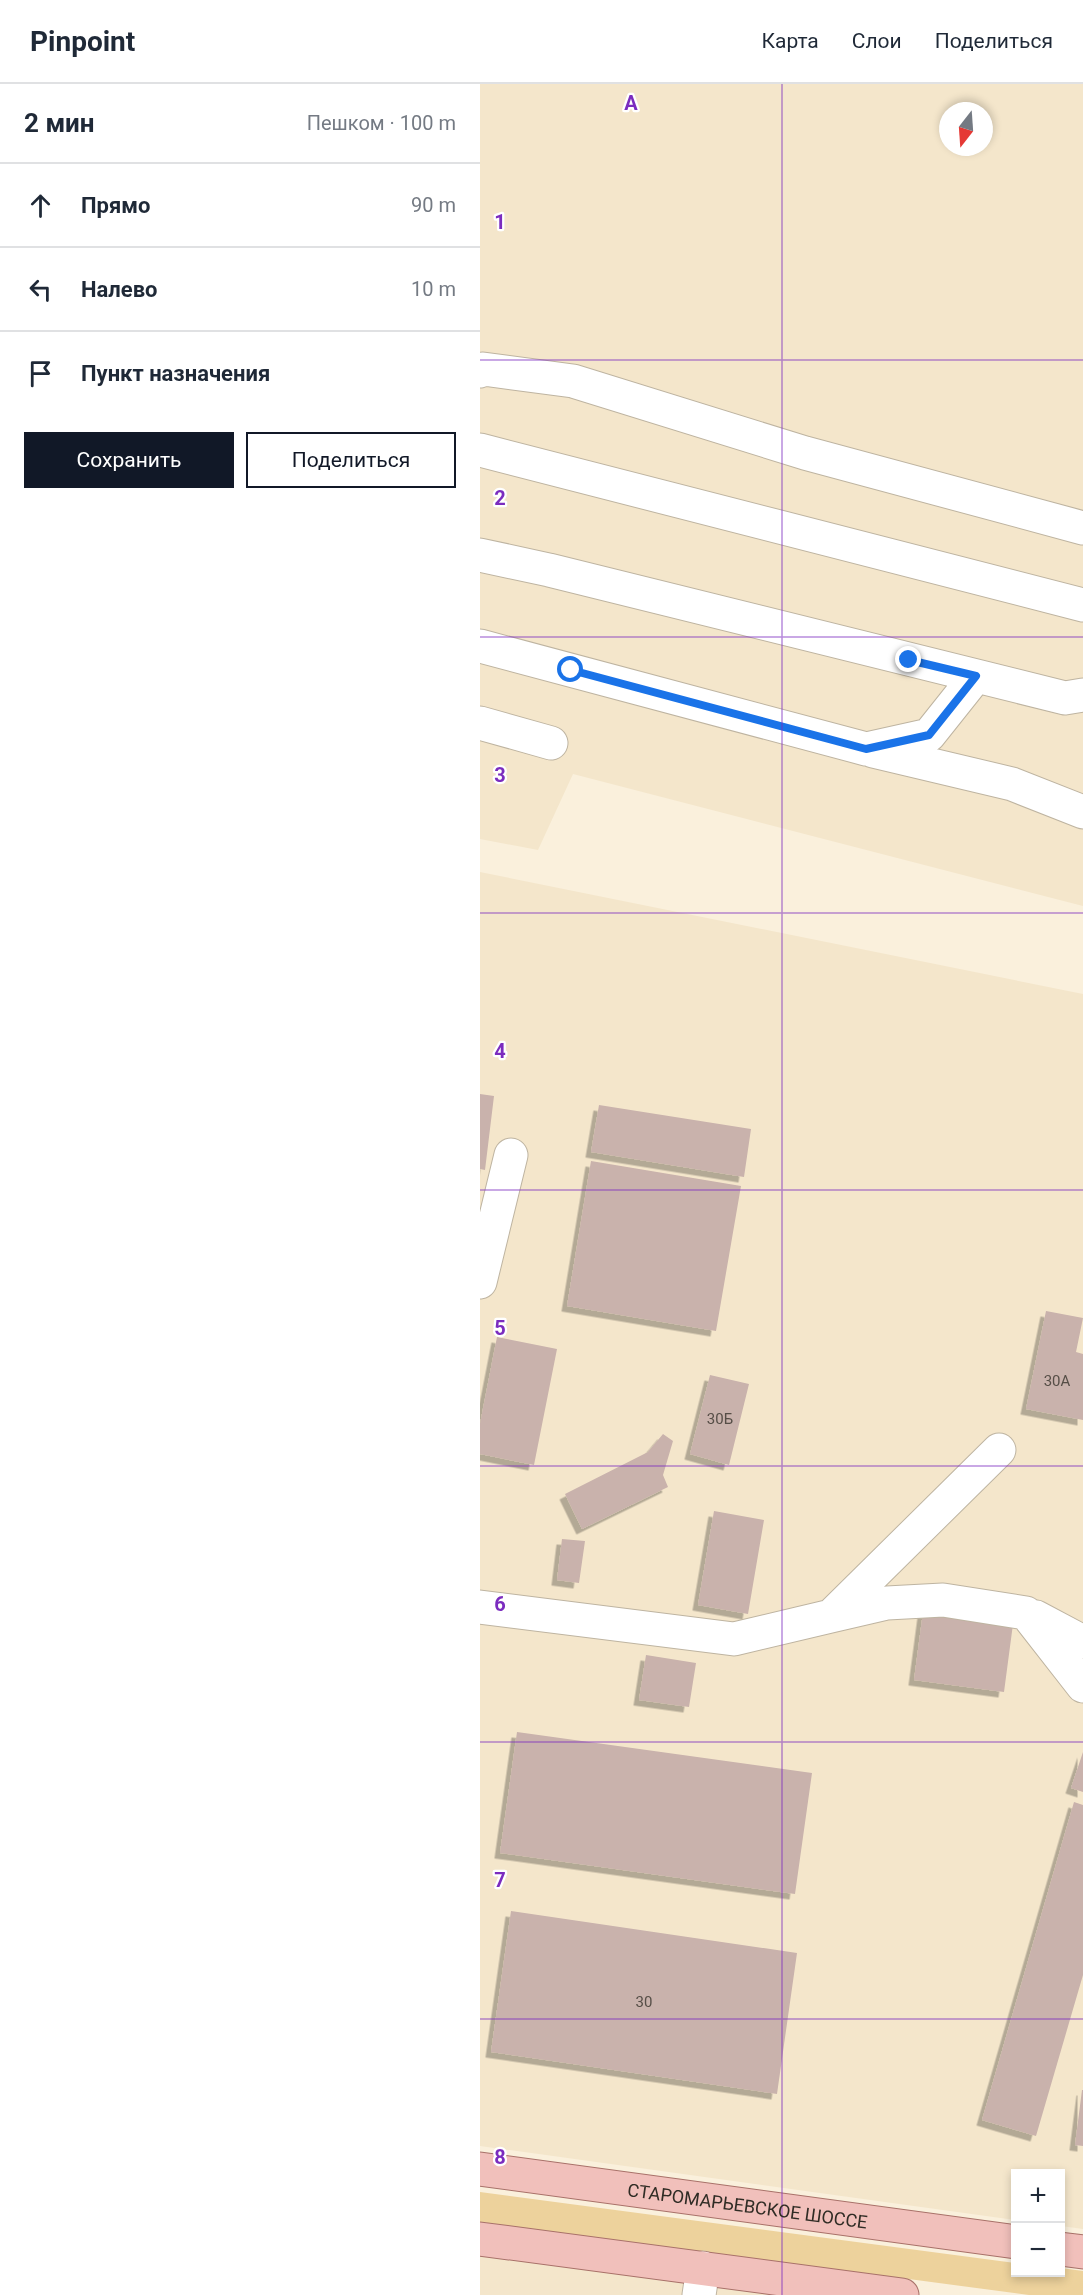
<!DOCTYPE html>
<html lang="ru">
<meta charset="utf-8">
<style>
:root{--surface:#fff;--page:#f2f2f3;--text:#1f2937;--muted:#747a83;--line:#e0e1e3;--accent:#111827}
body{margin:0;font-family:Roboto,sans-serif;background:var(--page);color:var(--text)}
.controls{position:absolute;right:18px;bottom:18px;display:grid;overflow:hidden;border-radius:0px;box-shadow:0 3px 9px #0003}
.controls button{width:54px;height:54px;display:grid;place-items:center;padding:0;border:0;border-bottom:2px solid var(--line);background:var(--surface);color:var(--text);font:30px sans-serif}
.compass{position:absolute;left:459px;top:18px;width:54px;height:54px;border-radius:50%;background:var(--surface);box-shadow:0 3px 9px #0003;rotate:197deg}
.stop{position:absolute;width:18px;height:18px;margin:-14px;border:4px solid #1a73e8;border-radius:50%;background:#fff}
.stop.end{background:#1a73e8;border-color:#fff;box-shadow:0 2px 6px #0008}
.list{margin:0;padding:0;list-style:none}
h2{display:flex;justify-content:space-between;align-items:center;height:78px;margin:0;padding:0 24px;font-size:26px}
h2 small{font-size:20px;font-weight:400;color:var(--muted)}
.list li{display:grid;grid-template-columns:39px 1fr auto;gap:18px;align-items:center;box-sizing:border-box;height:84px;padding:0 24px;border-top:2px solid var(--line)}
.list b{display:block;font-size:22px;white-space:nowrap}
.list em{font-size:20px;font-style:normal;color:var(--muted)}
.actions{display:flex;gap:12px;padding:18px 24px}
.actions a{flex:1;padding:14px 0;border:2px solid var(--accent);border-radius:0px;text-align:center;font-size:21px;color:var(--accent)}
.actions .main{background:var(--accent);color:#fff}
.icon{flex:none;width:33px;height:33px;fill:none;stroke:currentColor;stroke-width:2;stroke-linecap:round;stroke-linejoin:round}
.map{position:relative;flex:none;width:603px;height:2211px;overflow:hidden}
header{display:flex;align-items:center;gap:36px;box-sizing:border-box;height:84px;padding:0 30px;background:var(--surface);border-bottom:2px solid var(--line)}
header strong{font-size:28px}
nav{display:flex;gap:33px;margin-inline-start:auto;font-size:21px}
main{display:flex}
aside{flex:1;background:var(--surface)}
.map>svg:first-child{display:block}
</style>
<header>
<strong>Pinpoint</strong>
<nav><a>Карта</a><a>Слои</a><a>Поделиться</a></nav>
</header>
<main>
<aside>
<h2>2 мин<small>Пешком · 100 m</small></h2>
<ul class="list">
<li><svg class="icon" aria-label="ahead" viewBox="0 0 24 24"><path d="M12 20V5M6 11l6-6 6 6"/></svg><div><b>Прямо</b></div><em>90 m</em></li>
<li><svg class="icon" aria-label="left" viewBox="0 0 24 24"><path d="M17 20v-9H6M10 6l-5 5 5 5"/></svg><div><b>Налево</b></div><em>10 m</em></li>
<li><svg class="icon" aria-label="arrive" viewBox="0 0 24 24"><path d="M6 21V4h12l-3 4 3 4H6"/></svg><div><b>Пункт назначения</b></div></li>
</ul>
<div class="actions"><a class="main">Сохранить</a><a>Поделиться</a></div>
</aside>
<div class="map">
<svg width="603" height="2211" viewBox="0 0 603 2211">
<defs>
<filter id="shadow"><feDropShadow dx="-5.5" dy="5.5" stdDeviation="0" flood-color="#0004"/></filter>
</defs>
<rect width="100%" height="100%" fill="#faf0dc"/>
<path fill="#f4e6cb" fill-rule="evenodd" d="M0 0H603V822L93 690 58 766 0 755ZM468 27H504V63H468Z
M0 788 603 910V2145L581 2142 580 2090H536L535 2136 0 2062Z
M0 2168 319 2211H0Z"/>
<path fill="#edd29c" d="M0 2108 535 2179 536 2188H580L581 2184 603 2187V2211H549L0 2138Z"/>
<path fill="#c9b2ac" filter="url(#shadow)" d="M0 1010 14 1012 5 1086 0 1085Z
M119 1021 271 1045 264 1093 111 1068Z
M111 1077 261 1102 236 1247 87 1222Z
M566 1227 603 1234 596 1268 603 1270V1336L546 1325Z
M17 1253 77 1265 54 1381 0 1370V1340Z
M230 1291 269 1300 249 1381 210 1370Z
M183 1350 193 1357 183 1391 188 1403 102 1445 85 1410 168 1368Z
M234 1427 284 1436 268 1530 218 1521Z
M82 1455 105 1457 99 1499 77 1496Z
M443 1528 533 1540 524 1608 434 1596Z
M166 1571 216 1579 209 1623 159 1616Z
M37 1648 332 1689 315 1810 20 1769Z
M603 1668V1708L591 1704Z
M594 1718 603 1721V1891L556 2052 502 2036Z
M31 1827 317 1869 297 2010 11 1968Z
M602 2006H603V2062L595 2061Z"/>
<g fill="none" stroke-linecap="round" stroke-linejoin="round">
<g stroke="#beb4a1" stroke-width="35">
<path id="minor" d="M0 287 3 285 93 297 325 369 603 444
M0 366 603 521
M0 471 69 486 585 614 603 611
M0 562 386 665 449 651 496 592
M0 639 71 659
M393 667 532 700 603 728
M0 1198 31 1071
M0 1523 254 1555 351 1532 519 1366
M351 1532 407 1519 463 1516 546 1529 603 1602
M556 1533 603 1558
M219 2211 223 2184"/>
</g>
<g stroke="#a87169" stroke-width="35">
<g id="major">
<path id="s1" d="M0 2085 536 2158"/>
<path d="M0 2155 422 2211"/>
<path d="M580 2165 603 2168"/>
</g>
</g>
<use href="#minor" stroke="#fff" stroke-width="33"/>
<use href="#major" stroke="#f1c0bb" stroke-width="33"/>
</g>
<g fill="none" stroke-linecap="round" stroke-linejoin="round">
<path stroke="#1a73e8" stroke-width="8" d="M91 586 386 665 449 651 496 592 429 576"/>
</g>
<path fill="none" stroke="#7b2cbf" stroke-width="1.5" stroke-opacity="0.55" d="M302 0V2211M0 276H603M0 553H603M0 829H603M0 1106H603M0 1382H603M0 1658H603M0 1935H603"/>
<g text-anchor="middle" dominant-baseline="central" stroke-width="4.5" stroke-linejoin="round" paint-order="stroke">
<g font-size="15" fill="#564e47">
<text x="577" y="1297">30А</text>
<text x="240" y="1335">30Б</text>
<text x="164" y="1918">30</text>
</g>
<g font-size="18" fill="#302c25" stroke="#fff">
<text stroke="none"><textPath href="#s1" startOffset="270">СТАРОМАРЬЕВСКОЕ ШОССЕ</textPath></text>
</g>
</g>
<g font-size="20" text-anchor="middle" font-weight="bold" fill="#7b2cbf" stroke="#fff" stroke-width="4.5" stroke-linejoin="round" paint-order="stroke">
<text x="151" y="26">A</text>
<text x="20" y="145">1</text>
<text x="20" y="421">2</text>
<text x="20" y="698">3</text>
<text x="20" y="974">4</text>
<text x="20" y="1251">5</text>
<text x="20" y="1527">6</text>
<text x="20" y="1803">7</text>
<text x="20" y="2080">8</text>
</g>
</svg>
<div class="controls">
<button>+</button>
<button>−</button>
</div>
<svg class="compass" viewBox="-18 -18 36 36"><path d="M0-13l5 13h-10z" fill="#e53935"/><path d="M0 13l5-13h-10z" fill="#747a83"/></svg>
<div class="stop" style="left:91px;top:586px"></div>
<div class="stop end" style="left:429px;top:576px"></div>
</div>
</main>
